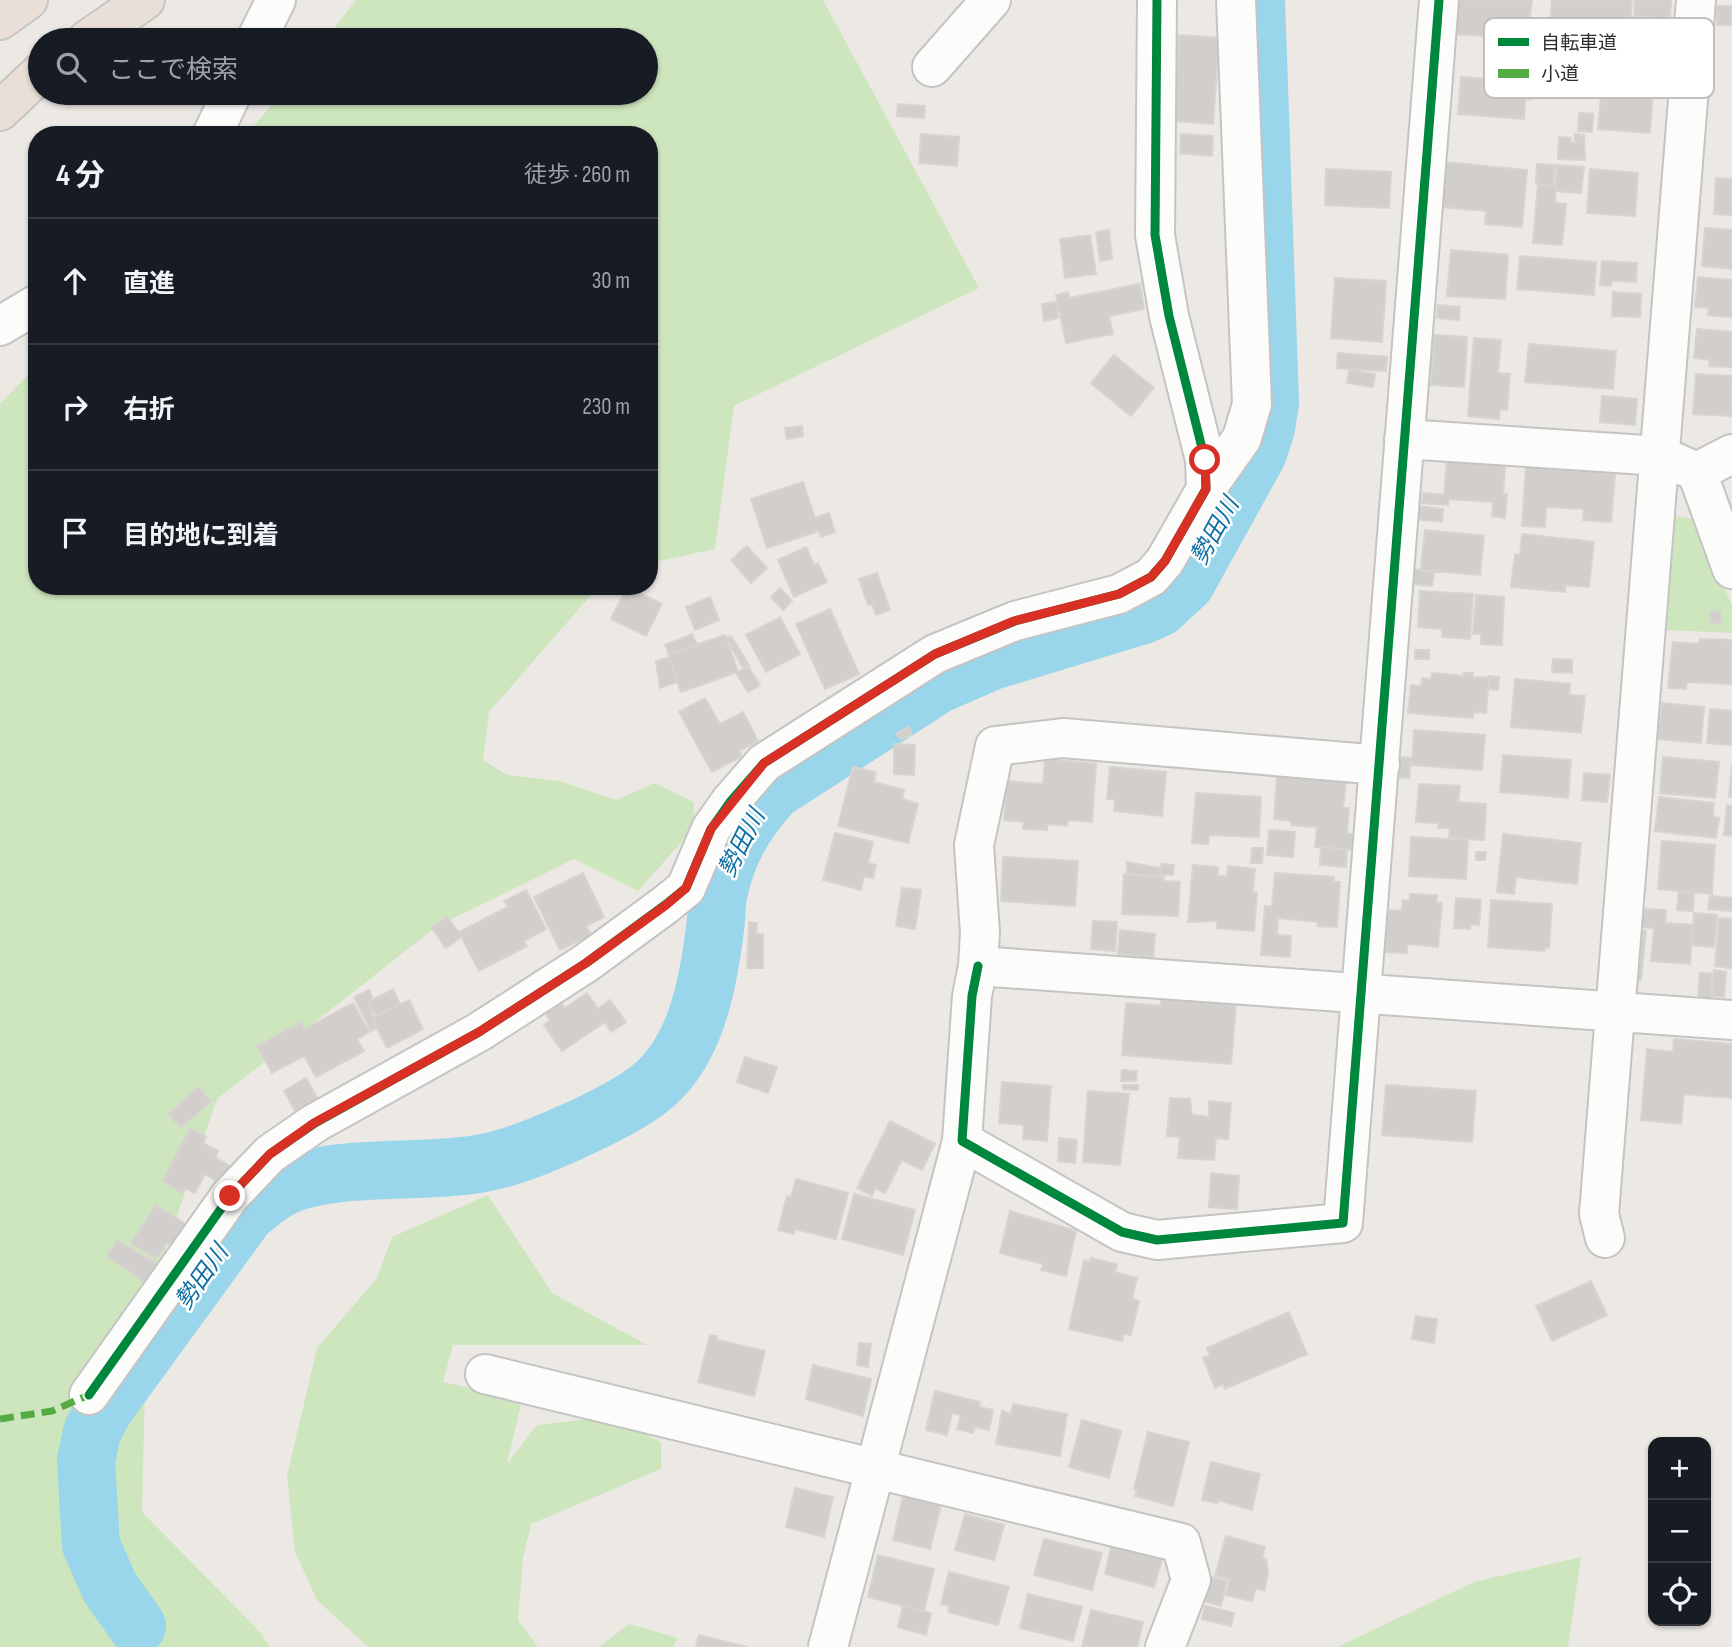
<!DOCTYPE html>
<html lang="ja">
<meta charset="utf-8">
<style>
:root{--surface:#171b24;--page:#242831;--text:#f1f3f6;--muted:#9ea1a6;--line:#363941}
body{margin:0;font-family:"Sofia Sans Condensed","Noto Sans JP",sans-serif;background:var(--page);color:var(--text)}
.controls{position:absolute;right:21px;bottom:21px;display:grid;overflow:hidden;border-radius:14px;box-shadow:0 2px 5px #0004}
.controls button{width:63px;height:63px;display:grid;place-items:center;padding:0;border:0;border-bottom:2px solid var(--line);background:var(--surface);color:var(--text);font:35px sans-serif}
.stop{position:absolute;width:21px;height:21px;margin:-16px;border:5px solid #d93025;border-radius:50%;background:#fff}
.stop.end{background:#d93025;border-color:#fff;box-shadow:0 2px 7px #0008}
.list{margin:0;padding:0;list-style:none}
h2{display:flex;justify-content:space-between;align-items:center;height:91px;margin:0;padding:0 28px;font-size:30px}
h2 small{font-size:23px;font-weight:400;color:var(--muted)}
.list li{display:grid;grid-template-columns:46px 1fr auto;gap:21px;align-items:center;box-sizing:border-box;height:126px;padding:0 28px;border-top:2px solid var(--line)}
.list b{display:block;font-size:26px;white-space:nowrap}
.list em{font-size:23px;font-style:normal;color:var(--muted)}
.icon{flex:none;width:38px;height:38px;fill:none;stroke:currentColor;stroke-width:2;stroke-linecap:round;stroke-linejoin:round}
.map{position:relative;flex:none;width:1732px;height:1647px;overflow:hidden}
.search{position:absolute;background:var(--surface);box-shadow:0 2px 5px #0004;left:28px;top:28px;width:630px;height:77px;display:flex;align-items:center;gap:18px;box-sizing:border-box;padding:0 24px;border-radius:38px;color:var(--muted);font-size:26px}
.panel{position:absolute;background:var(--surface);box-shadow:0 2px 5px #0004;left:28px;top:126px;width:630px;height:469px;border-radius:28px}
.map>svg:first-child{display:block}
</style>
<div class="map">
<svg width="1732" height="1647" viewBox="0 0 1732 1647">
<rect width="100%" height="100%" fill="#ece8e4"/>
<path fill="#cee6be" d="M356 0H823L979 288 734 406 715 549 649 563V135H246L282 93H646V40H325Z
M37 366V586H599L489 712 483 760 507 775 559 781 616 800 654 783 694 802 695 827 638 891 574 859 436 927 217 1099 147 1304 142 1512 260 1632 270 1647H0V404Z
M1673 516 1697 519 1732 606V633L1665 630Z
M488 1195 552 1293 647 1345H453L443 1382 522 1400 507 1464 537 1425 617 1416 661 1443V1469L531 1524 523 1558 518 1620 538 1647H368L317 1600 295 1552 287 1476 317 1348 377 1278 392 1237Z
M1581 1557 1568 1647H1337L1474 1582Z
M629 1624 678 1638 673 1647H599Z"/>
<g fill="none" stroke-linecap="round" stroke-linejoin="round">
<path stroke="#99d6ec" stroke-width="58" d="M137 1626 110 1588 91 1545 86 1461 92 1432 104 1409 246 1214C260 1202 273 1191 290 1184 341 1164 426 1174 484 1163 524 1156 615 1115 648 1090 696 1054 708 984 715 929 717 915 716 900 720 887 728 850 748 818 773 791L937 685 992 661 1143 615 1159 608 1186 583 1258 453 1266 428 1270 403 1256 0"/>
</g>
<path fill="#d1cecb" stroke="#d7d4d0" stroke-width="2" d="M1459 0H1532L1529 25 1541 26 1538 66 1516 64 1517 53 1507 52 1508 38 1456 34Z
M1552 0H1632L1628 48 1549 42Z
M1635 0H1671L1670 19 1634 16Z
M1717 6H1732V25H1717Z
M1179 35 1219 38 1213 124 1173 121Z
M1461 77 1508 81 1507 97 1519 98 1520 78 1534 79 1533 99H1525L1524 119 1458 114Z
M1602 85 1653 90 1650 133 1598 129Z
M898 104 925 106 924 118 897 116Z
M1579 113 1593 114 1592 132 1578 131Z
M921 134 959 137 957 166 919 163Z
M1181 134 1213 136 1212 156 1180 153Z
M1575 134 1584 135 1585 160 1558 159 1559 137 1571 138V143H1575Z
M1445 162 1527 170 1522 227 1485 224 1486 211 1441 207Z
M1537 164 1555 165 1553 185 1536 184Z
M1557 165 1584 167 1581 193 1555 191Z
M1326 169 1391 172 1389 208 1325 205Z
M1590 169 1638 173 1635 216 1587 213Z
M1716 178 1732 179V215L1714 214Z
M1538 184 1556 185 1555 203 1566 204 1562 245 1533 243Z
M1705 228 1732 230V269L1702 266Z
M1109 230 1112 259 1100 261 1096 232Z
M1090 235 1096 274 1065 278 1060 239Z
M1451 250 1508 255 1505 299 1447 296Z
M1520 256 1596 262 1594 295 1517 289Z
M1602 261 1637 263 1636 282 1611 281V286L1600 285Z
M1698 277 1732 280V317L1708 315 1709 308 1695 307Z
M1335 278 1386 281 1382 342 1331 338Z
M1140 284 1144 309 1109 316 1113 334 1066 343 1056 295 1068 292 1069 298Z
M1613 292 1641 294 1640 317 1612 316Z
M1056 302 1058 318 1044 321 1042 304Z
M1438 305 1460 307 1459 320 1437 318Z
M1697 329 1732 332V367L1709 366 1710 360 1694 358Z
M1434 335 1467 337 1464 387 1431 385Z
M1474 338 1501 340 1498 373 1510 374 1507 410 1500 409 1499 419 1468 416Z
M1529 344 1616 351 1613 389 1525 382Z
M1338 353 1387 357 1386 371 1337 368Z
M1114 355 1154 388 1131 416 1091 383Z
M1349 370 1375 374 1373 387 1347 383Z
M1696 374 1732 376V416L1693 414Z
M1602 396 1637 399 1635 425 1600 422Z
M802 426 803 436 787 439 785 428Z
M1447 460 1505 465 1503 494H1507L1505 518 1492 516 1493 502 1449 499 1448 505 1422 503 1423 493 1444 495Z
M1526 467 1615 474 1611 522 1583 520 1584 509 1546 507 1545 527 1522 526Z
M803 482 815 518 829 513 835 532 821 537 819 531 767 548 751 499Z
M1416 506 1443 509 1442 522 1415 519Z
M1425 530 1484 536 1480 575 1421 570Z
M1522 534 1594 542 1589 587 1566 585 1565 592 1511 587 1515 554 1520 555Z
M747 546 767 568 751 583 731 560Z
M806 547 814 565 818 563 827 582 794 597 778 560Z
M1413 569 1434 572 1432 586 1412 584Z
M877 573 890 610 876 615 872 604 868 605 859 579Z
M627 587 662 604 646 636 611 619Z
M780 588 792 601 783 610 771 597Z
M1420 591 1473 594 1470 639 1442 637V629L1418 627Z
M1476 595 1504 597 1502 645 1481 644V634H1473Z
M710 597 719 620 695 630 686 607Z
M830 609 859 674 825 689 796 624Z
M1720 611 1722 623 1711 624 1710 612Z
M780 617 800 654 766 672 746 635Z
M692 634 697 645 669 654 665 645Z
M725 635 738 672 681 692 668 654Z
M731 636 749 665 743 668 726 638Z
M1700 639 1732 640 1731 684 1687 682 1686 689 1668 688 1673 642 1699 644Z
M1415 650H1429V659H1415Z
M669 657 677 682 660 688 656 661Z
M1553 659 1572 660V673L1552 672Z
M748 666 760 685 748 692 736 673Z
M1432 673 1464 676V673H1473V677L1489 678 1486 713 1473 712V718L1408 713 1411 685 1421 686 1422 678 1431 679Z
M1489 676 1499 677 1498 690 1488 689Z
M1515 679 1570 684 1569 695 1585 696 1581 733 1511 727Z
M705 698 720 724 743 712 758 741 739 751 742 756 712 772 679 712Z
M1662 703 1704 707 1701 743 1658 739Z
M1710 709 1732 711V745L1707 743Z
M909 727 912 735 901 739 896 734Z
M1414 730 1485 735 1482 770 1412 765Z
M894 744 915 745 914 775 894 774Z
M1503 755 1571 760 1568 798 1500 792Z
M1396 757 1411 758 1409 778 1395 777Z
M1663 757 1719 762 1715 798 1660 793Z
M1045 759 1096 764 1092 822 1068 820 1067 826 1047 824V830L1023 829 1024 822 1004 820 1007 781 1043 784Z
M1732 765V797H1729Z
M853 767 876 772 874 782 904 790 902 799 918 804 908 843 838 826Z
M1110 767 1166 772 1162 816 1114 811 1115 799H1107Z
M1584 773 1610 775 1607 802 1582 800Z
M1277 776 1346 781 1343 808H1349L1347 834H1353L1352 850 1315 847 1317 827 1291 825V821L1274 819Z
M1419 784 1460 786 1458 802 1486 804 1484 840 1449 838 1450 828H1438L1439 823 1416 822Z
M1196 793 1261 797 1259 837 1209 835 1208 844 1192 843Z
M1659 797 1714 803 1713 817 1719 818 1716 838 1655 831Z
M1727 805 1732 806V836L1724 835Z
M1269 830 1295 832 1293 857 1267 855Z
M835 833 873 842 868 863 876 865 873 878 864 876 861 890 823 880Z
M1503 834 1581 843 1577 884 1516 877 1514 894 1497 892Z
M1411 837 1468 840 1466 879 1409 876Z
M1662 841 1715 845 1712 894 1658 889Z
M1321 847 1347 849 1346 867 1320 865Z
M1252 848H1263L1262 863H1251Z
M1476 852H1486L1485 860H1476Z
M1003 857 1078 861 1075 906 1001 901Z
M1127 862 1160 868V876L1127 875Z
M1161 864 1174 865 1173 875 1160 874Z
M1193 865 1218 867V876H1227L1228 866 1255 869 1253 892 1257 893 1254 931 1217 928V921L1188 922Z
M583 873 604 917 586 926 591 935 560 950 534 897Z
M1275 873 1334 877V882H1340L1337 927 1317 926 1318 922 1278 918 1277 935 1291 936 1290 957 1261 955 1265 906 1272 907Z
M1124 874 1164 876 1163 881 1180 882 1178 916 1122 914Z
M902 888 921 890 915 929 896 926Z
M526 890 546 929 524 941 527 946 479 971 459 932 508 907 504 901Z
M1679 891 1694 893 1693 911 1677 910Z
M1410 894 1437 895V903H1442L1438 947 1407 944V953L1385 952 1388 910 1402 911 1403 900 1410 901Z
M1710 896 1732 898V911L1708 909Z
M1456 898 1481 900 1479 925 1470 924V929L1454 928Z
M1491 900 1552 904 1549 948 1545 947 1544 951 1488 947Z
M1643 909 1666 910 1665 923 1693 925 1690 964 1651 961 1654 928 1642 927Z
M1694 913 1717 915 1714 947 1692 945Z
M447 917 462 937 446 948 432 928Z
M1719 918 1732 919V968L1715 966Z
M1093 921 1117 922 1115 951 1091 949Z
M749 922 757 923 756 934H763V968H747Z
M1120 930 1155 934 1153 957 1118 954Z
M1642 930 1646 931 1641 980H1638Z
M1714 970 1726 972 1724 997 1712 996Z
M1700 973 1712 974 1710 1002 1698 1001Z
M393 989 400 1004 376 1016 368 1002Z
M369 990 373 999 368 1002 377 1028 371 1031 354 997Z
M587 993 598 1009 610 1000 626 1022 611 1032 605 1022 562 1051 544 1025 550 1020 545 1012 560 1002 565 1008Z
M1161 999 1236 1005 1231 1064 1122 1055 1126 1003 1161 1006Z
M409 1000 423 1029 387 1048 372 1018Z
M353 1003 369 1032 357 1039 364 1051 316 1077 304 1056 272 1073 257 1046 301 1022 305 1029Z
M1674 1039 1732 1044V1098L1684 1094 1681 1124 1641 1120 1647 1049 1673 1052Z
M745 1057 777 1067 768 1093 737 1082Z
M1122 1070 1137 1071 1136 1081H1121Z
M306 1078 319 1101 297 1114 284 1091Z
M1002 1082 1051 1086 1047 1141 1023 1139 1024 1125 999 1123Z
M1123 1085H1138V1090L1123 1089Z
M1386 1085 1476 1091 1472 1142 1382 1135Z
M198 1087 211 1101 181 1128 168 1114Z
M1088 1091 1129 1094 1120 1165 1083 1162Z
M1170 1098 1190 1099 1192 1115 1209 1117V1101L1231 1103 1228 1139 1216 1138 1214 1160 1178 1158 1180 1137 1167 1136Z
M890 1121 935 1144 922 1170 902 1160 885 1193 875 1188 872 1196 857 1188Z
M190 1128 206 1137 203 1143 218 1151 215 1157 230 1166 220 1184 205 1174 195 1193 185 1188 182 1193 163 1181Z
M1059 1138 1077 1140 1075 1163 1058 1161Z
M1211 1173 1239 1176 1237 1209 1209 1207Z
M796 1179 848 1193 836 1239 795 1229 794 1234 778 1230 787 1196 791 1197Z
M854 1194 915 1210 903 1255 842 1239Z
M156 1205 187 1225 173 1247 167 1243 156 1259 131 1243Z
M1010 1211 1076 1231 1066 1276 1041 1270 1043 1264 1000 1253Z
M117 1240 162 1267 149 1285 107 1256Z
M1091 1258 1117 1264 1115 1272 1137 1278 1132 1299 1139 1301 1131 1335 1123 1334 1122 1341 1069 1329 1084 1260 1090 1262Z
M1591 1281 1607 1315 1552 1341 1536 1306Z
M1289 1312 1307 1354 1225 1389 1223 1384 1215 1388 1203 1358 1210 1355 1207 1348Z
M1416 1316 1437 1319 1434 1343 1412 1339Z
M710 1335 717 1336V1340L765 1351 754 1396 698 1382Z
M859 1343 871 1344 868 1367 857 1365Z
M813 1365 871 1379 863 1416 806 1399Z
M935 1391 980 1402 979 1407 993 1410 989 1430 975 1427 973 1433 957 1429 961 1415 952 1413 947 1435 926 1430Z
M1013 1404 1067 1414 1060 1456 996 1444 1002 1411 1011 1414Z
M1082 1420 1121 1431 1109 1478 1069 1467Z
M1148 1432 1189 1442 1173 1506 1135 1496 1137 1490 1134 1489Z
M1211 1462 1260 1474 1252 1510 1218 1500 1217 1503 1202 1500Z
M795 1488 833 1497 824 1537 786 1527Z
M904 1492 942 1501 930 1549 893 1540Z
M965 1514 1004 1525 994 1560 955 1550Z
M1226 1536 1265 1547 1262 1558 1266 1559 1268 1574 1264 1591 1256 1588 1252 1601 1226 1595 1230 1579 1215 1576Z
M1044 1539 1102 1553 1092 1590 1034 1575Z
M1112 1543 1163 1556 1154 1587 1105 1574Z
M878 1555 934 1569 924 1611 868 1597Z
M949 1572 1009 1587 998 1625 948 1612 950 1606 941 1604Z
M1210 1577 1227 1581 1221 1606 1204 1601Z
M1028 1594 1082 1607 1073 1641 1020 1628Z
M903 1606 931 1613 926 1635 898 1627Z
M1205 1606 1234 1613 1231 1626 1202 1619Z
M1091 1610 1143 1622 1137 1647H1082Z
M699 1635 747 1647H696Z"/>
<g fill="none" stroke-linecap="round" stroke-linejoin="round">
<g stroke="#c5c4c5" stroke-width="42">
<path id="minor" d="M256 40 276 0
M932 67 991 0
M212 135 232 93
M0 326 37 304
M1404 439 1661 456 1697 472 1732 454
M1697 472 1732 569
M1206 489 1242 438 1252 404 1236 0
M1380 765 1063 738 995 746 974 845 980 933 978 966 1732 1020
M978 966 972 996 962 1141 1122 1232 1157 1240 1343 1223 1439 0
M1605 1238 1599 1214 1696 0
M485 1374 1181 1543 1191 1580 1165 1647
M89 1395 230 1196 270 1154 315 1123 479 1032 586 963 665 905 686 888 711 829 730 802 764 763 935 654 1015 621 1119 594 1151 577 1165 561 1206 489 1205 460 1169 316 1155 235 1157 0
M828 1647 962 1141"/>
</g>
<g stroke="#c6c5c4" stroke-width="42">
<path id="highway" d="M0 20 28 0
M87 40 145 0
M0 111 40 73"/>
</g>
<use href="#minor" stroke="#fcfcfb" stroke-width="38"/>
<use href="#highway" stroke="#eadfd6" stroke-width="38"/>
<path stroke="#54ab44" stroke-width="7" stroke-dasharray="14 7" stroke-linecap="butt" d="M0 1419 52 1411 89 1395"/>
<g stroke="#fff" stroke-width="13">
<path id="cycleway" d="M978 966 972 996 962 1141 1122 1232 1157 1240 1343 1223 1439 0
M89 1395 230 1196 270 1154 315 1123 479 1032 586 963 665 905 686 888 711 829 730 802 764 763 935 654 1015 621 1119 594 1151 577 1165 561 1206 489 1205 460 1169 316 1155 235 1157 0"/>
</g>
<use href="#cycleway" stroke="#00873e" stroke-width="9"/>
</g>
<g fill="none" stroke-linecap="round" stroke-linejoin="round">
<path stroke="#d93025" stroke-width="9" d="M230 1196 270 1154 314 1123 479 1032 586 963 666 905 686 888 711 829 764 763 935 654 1014 621 1119 594 1151 577 1165 561 1206 489 1205 460"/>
</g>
<g text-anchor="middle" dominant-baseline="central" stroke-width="5" stroke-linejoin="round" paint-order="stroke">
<g font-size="24" font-style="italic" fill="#0d6fa3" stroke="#fff">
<text transform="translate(1215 531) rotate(-61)">勢田川</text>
<text transform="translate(742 843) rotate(-63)">勢田川</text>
<text transform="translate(202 1277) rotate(-55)">勢田川</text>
</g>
</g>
<rect x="1484" y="18" width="230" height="80" rx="10" fill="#fff" stroke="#c0c0c0" stroke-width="2"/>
<rect x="1498" y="38" width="31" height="8" fill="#00873e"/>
<rect x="1498" y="69" width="31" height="9" fill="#54ab44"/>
<g font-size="19" fill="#2e2e2e">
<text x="1541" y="49">自転車道</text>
<text x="1541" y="80">小道</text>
</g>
</svg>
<div class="controls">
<button>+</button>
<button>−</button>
<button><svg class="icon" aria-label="locate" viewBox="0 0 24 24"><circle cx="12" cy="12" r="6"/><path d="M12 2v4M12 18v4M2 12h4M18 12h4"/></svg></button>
</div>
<div class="stop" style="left:1205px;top:460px"></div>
<div class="stop end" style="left:230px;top:1196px"></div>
<div class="search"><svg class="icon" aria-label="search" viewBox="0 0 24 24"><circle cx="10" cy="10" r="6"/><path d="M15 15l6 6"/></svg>ここで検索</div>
<section class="panel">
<h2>4 分<small>徒歩 · 260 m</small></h2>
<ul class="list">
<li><svg class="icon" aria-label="ahead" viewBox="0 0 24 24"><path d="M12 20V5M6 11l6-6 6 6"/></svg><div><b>直進</b></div><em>30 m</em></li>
<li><svg class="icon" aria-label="right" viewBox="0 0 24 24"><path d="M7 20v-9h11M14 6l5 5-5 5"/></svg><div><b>右折</b></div><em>230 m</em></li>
<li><svg class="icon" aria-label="arrive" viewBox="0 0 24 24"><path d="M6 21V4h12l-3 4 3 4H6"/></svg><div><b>目的地に到着</b></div></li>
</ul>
</section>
</div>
